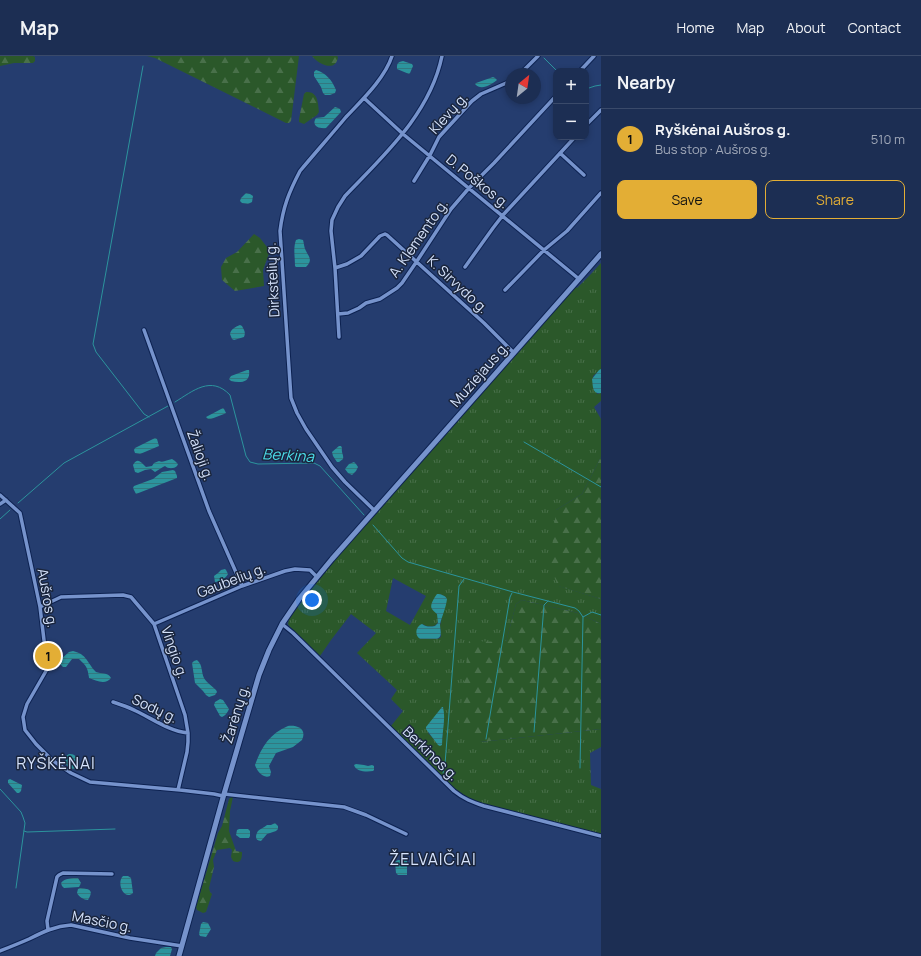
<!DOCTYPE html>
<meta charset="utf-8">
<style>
:root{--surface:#1c2e53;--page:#293a5d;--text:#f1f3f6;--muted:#a0a8b8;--line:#3a4a6a;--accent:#e3ae35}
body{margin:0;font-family:Manrope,sans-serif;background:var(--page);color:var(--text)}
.controls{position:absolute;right:12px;top:12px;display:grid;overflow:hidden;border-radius:8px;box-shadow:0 2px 6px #0003}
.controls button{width:36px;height:36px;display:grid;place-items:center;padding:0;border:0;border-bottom:1px solid var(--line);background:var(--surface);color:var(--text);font:20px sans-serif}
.compass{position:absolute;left:505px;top:12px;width:36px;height:36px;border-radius:50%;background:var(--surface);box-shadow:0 2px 6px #0003;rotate:29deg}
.you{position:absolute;left:312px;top:544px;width:14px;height:14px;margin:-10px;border:3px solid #fff;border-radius:50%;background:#1a73e8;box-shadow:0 0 0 6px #1a73e833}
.badge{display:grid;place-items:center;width:26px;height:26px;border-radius:50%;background:var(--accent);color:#111;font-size:13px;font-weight:700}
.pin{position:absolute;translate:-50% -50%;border:2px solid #fff;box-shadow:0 1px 4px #0006}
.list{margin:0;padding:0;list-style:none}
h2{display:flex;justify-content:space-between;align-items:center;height:52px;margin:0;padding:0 16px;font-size:17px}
h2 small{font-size:13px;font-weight:400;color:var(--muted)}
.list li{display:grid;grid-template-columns:26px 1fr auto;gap:12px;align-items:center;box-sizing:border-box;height:60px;padding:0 16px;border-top:1px solid var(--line)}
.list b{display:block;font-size:15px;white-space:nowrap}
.list p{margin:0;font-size:13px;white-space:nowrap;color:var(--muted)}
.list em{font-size:13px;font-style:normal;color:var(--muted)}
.actions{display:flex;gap:8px;padding:12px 16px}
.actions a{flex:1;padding:9px 0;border:1px solid var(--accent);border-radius:8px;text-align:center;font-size:14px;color:var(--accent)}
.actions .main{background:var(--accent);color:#111}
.map{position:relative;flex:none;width:601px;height:900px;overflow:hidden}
header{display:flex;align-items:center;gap:24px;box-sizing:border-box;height:56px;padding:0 20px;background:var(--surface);border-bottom:1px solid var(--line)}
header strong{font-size:19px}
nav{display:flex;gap:22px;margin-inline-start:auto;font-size:14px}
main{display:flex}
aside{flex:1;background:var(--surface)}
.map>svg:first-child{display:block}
</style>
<header>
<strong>Map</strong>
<nav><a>Home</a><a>Map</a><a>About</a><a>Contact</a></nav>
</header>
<main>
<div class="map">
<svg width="601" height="900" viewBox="0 0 601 900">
<defs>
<pattern id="grass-tufts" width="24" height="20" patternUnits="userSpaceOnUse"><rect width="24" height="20" fill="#2b582a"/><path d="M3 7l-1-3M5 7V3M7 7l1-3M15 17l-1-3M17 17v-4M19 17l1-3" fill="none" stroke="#49704a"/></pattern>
<pattern id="forest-firs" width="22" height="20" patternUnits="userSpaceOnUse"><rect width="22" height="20" fill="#2b582a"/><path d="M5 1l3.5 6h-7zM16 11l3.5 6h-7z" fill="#49704a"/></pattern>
<pattern id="water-rules" width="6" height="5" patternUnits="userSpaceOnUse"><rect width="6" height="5" fill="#2c949d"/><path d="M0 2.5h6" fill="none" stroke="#337880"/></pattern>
</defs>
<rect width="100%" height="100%" fill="#253d6f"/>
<path fill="url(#grass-tufts)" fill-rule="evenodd" d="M601 207V313L593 320 597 338 601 337V345L594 351 601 363V401L582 438 556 454 559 530 601 543V568L578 557 522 544 516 548 480 686 601 673V691L590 697 591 729 601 733V778L481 747 465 741 457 735 391 670 403 655 391 643 397 634 357 597 376 577 351 558 331 584 320 600 290 571 288 568 289 563 294 556 324 516 508 308 575 230 577 232 591 218ZM393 522 426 540 410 569 386 555ZM440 538 446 541 440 570 441 580 440 582 437 583H420L422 568C434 575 444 566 435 555ZM444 658 442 686V689L434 683 428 677Z"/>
<path fill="url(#forest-firs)" d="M0 0H33L35 1V5L33 7H14L0 10Z
M147 0H299L291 65 289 67H286L155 2Z
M312 0H337L338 1C336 17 318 8 312 0Z
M306 36C318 35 318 47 319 56L317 59 304 68 299 66V63L304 38Z
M254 178 260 182 270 195 263 214 264 230 235 235 222 224 221 211 226 202 237 196Z
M601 401V543L558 530 550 511 556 454 582 438Z
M522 544 578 557 601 568V673L480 686 458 675 469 585 506 586 516 548Z
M231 741H233L230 755 229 775 236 795 242 796C242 803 241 808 233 805L231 801 232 794 230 792 217 794 213 804 214 811 209 832 210 836 212 838 206 856 203 857 197 854 196 851 218 777 222 770 229 743Z"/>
<path fill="url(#water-rules)" d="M403 5 412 8 413 10 410 17 409 18 397 13C397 8 397 6 403 5Z
M316 14C326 17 332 24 336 34L335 37 330 39H325L323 37 321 31 314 20V16Z
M493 21 495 22 497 24C491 29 481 35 475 28L476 27Z
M335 51 338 52 340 53 341 56 326 72C319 73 311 70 316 62L324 61Z
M246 137 250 138 253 140 252 146 248 148 242 147 240 145 241 142Z
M299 183 303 184C304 187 304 192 306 195 309 201 313 204 306 211H296L295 210C295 201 293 192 296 184Z
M240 269 242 270C244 274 246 276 244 281L234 284 232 283 230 278C231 273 235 271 240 269Z
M601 313V337C592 339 593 329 592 323L599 314Z
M247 314H249C251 327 240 327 231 325L229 323 231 320Z
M223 352 224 353 226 357 224 358 211 363H208L206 361Z
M155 382 157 383 159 390 140 398 135 397 134 394 135 392Z
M339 390H341L342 392C341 397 344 399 343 403L339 406H337L333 400 332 396Z
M172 403 175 405 178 408 177 410C174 413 168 413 165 410L163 411 155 416 151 413 145 414 138 417 135 416 133 409C138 400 142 408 146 411L152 410 154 407 159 405C163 407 167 404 172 403Z
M354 406 356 408 358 411 356 415 352 419 348 417 345 413 349 408Z
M173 414 175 415 177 420V422L136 438 133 432 134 430 153 423 162 416Z
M225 513 226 514 228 518C226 522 220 526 215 526L214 520 218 517 221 514Z
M437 538C441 538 446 540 447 543 446 552 442 560 440 568 440 575 443 580 437 583H420C414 579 416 570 422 568 426 571 430 571 435 570L438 567 437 558C435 556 433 555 432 553 429 549 435 541 437 538Z
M73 595C87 598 87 607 96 616 101 618 108 616 111 622 106 629 96 625 89 622 89 620 88 618 88 616 87 610 83 607 79 603H72L66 611H63L60 608V604L69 596Z
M197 604C203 609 201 616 204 622 206 626 212 630 216 634L217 636 215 639 209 641 206 639 203 635 195 627 192 607 194 605Z
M220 643 223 644 229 653C227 657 226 659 222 661L220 660 214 649 215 646Z
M442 651H443C446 663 442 676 442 689L440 690 438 689 426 673V671Z
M288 670C298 669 307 673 302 684L293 691 276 697 269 710 271 716 270 720C263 723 257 715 255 709 261 692 270 677 288 670Z
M69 698C71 698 73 698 74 699 78 701 78 707 78 711L76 713C67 714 64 707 66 700Z
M356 708 364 709 368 710 372 709 374 710V714L373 715C367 716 356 716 354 709Z
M10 723 22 729 21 735 19 737H17L8 727V724Z
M275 767 278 770V773L276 775 267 778 261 785C255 785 255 780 258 775 260 773 265 771 267 769H271Z
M239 773H248L250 775V780L249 782H240L236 779 237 774Z
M398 804H404L407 805V819H398L396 817 395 806Z
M123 820H128L131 822 133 837C124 845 116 827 123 820Z
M78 822 81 827 79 831 64 832 62 830 61 827C65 822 72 822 78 822Z
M80 832C90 833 94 834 88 844 84 844 79 841 77 837L78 833Z
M203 866 208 867 211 873 206 881 200 880 199 878 201 868Z
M166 891H171L172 893 170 900H155L156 897 161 892Z"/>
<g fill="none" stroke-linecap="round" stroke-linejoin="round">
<path stroke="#2c949d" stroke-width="1" d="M544 2 557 15
M143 10 93 288 96 296 144 358 149 361
M586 33 595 30 601 29
M175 346C193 335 211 319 230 339L246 400 250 406 258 408 314 407 320 410 364 459
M524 386 601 431
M18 447 64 407 168 350
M0 463 10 454
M373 469 402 502 408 506 513 536 575 552 579 555 583 561 592 556 601 559
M534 676 544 549 548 545
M486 683 510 541 512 537
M580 712 583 561
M443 717 445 708 459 530 464 523
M0 733 21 756 23 761 25 767 16 832
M24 775 27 776 115 773"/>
<g stroke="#0d2251" stroke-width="5.5">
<path id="street" d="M580 15 594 0
M520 18 538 0
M364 42 403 78 579 223
M586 69 601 54
M560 97 584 119
M414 125 430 99 439 81 472 45 481 38 511 25
M465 211 493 172 503 159 575 81
M335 212 347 208 361 200 380 180 385 178 387 179 484 267 514 297
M505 234 544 194 567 175 601 137
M338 258 348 257 359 252 366 247 380 243 397 232 402 227 417 205 451 153 469 132 494 107 556 40
M144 274 209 455 242 530
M339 281 335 212 331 175 332 164 338 151 345 140C384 99 430 58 442 0
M0 439 20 457 40 551 47 609 46 615 27 648 23 661 25 674 36 688 52 704 71 717 90 726 180 734 214 738 223 740
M0 448 6 444
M375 455 345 426 332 411 306 373 297 357 291 342 280 175C283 151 289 136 300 115 315 97 331 79 346 61 362 44 385 22 392 0
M40 551 61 541 123 539 131 541 154 568 185 659 188 677V686L187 696 178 734
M154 568 242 530 285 515 295 513 310 514 317 521
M282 568 293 577 454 735C464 743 472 746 484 750L601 780
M113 646C121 649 129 651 136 655 153 663 169 675 188 677
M224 738 344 751 366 759 406 778
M48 874 47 865 57 821 59 819 63 817 112 818
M0 895C10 891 20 887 29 883 43 876 55 870 71 869L130 882 182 890"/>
</g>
<g stroke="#0d2251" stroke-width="7">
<path id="secondary" d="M179 900 224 738 259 619 269 594 282 568 299 543 332 503 601 198"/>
</g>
<use href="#street" stroke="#7693cc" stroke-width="3.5"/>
<use href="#secondary" stroke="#7693cc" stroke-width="5"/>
</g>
<g text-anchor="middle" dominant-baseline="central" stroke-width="3" stroke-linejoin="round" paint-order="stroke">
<g font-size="14" fill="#d5e2fb" stroke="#1a253c">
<text transform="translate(448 57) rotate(-48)">Klevų g.</text>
<text transform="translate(478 125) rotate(39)">D. Poškos g.</text>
<text transform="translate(418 182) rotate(-55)">A. Klemento g.</text>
<text transform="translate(272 224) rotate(-93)">Dirkstelių g.</text>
<text transform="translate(458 228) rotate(43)">K. Sirvydo g.</text>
<text transform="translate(479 318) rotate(-49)">Muziejaus g.</text>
<text transform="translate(201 399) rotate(70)">Žalioji g.</text>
<text transform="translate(231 524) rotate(-21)">Gaubelių g.</text>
<text transform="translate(48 542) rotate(80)">Aušros g.</text>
<text transform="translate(175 596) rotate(71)">Vingio g.</text>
<text transform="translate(155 652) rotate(25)">Sodų g.</text>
<text transform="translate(235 658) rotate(-73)">Žarėnų g.</text>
<text transform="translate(431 697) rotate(44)">Berkinos g.</text>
<text transform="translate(102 865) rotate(11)">Masčio g.</text>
</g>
<g font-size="15" font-style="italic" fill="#4cddea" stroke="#1a253c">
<text transform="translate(288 399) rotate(3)">Berkina</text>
</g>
<g font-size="16" letter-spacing="1" fill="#d7e4fd" stroke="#1a253c">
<text x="56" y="707">RYŠKĖNAI</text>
<text x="433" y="803">ŽELVAIČIAI</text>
</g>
</g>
</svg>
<div class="controls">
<button>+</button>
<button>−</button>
</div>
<svg class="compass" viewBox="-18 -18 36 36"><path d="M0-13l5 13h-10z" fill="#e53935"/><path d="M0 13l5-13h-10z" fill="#a0a8b8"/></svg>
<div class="you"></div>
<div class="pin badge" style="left:48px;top:600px">1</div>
</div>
<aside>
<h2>Nearby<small></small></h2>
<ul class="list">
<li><span class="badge">1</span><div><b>Ryškėnai Aušros g.</b><p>Bus stop · Aušros g.</p></div><em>510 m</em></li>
</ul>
<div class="actions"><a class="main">Save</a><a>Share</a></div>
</aside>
</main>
